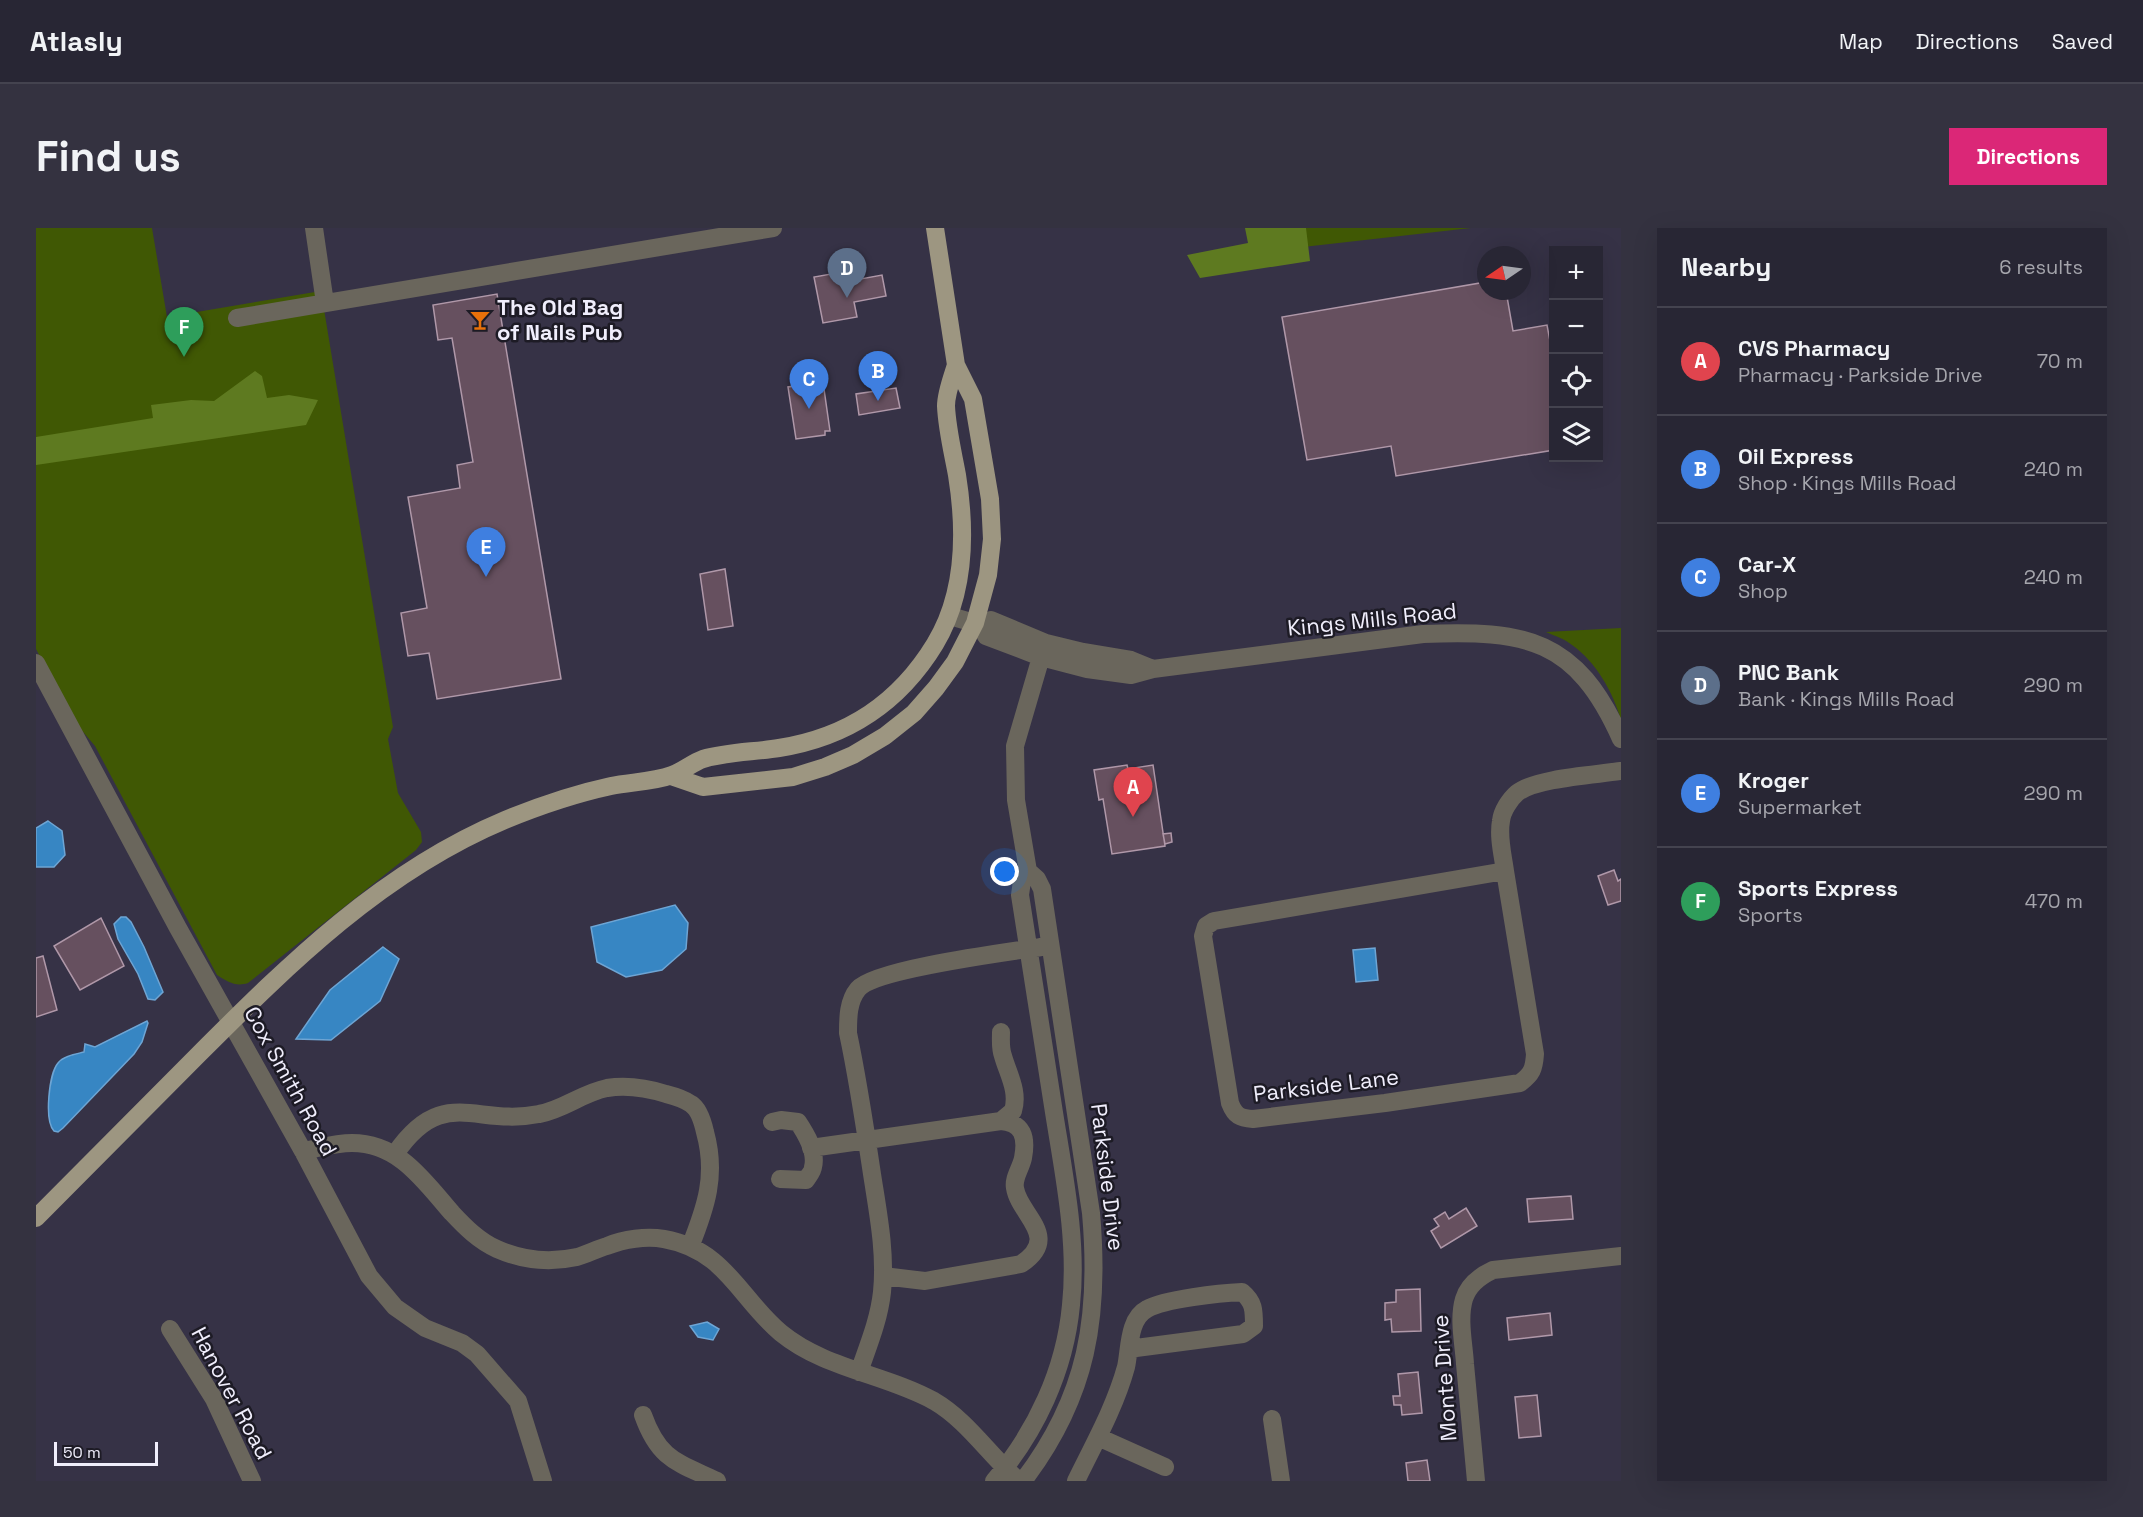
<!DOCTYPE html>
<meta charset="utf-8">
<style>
:root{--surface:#282634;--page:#343240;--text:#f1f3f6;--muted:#a5a5ac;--line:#44434f;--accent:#db2777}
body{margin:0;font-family:"Space Grotesk",sans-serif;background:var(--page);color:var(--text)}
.controls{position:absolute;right:18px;top:18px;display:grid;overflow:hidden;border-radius:0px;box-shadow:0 6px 24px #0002}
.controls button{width:54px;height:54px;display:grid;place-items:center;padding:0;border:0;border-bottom:2px solid var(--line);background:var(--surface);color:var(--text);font:30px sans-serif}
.compass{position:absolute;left:1441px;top:18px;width:54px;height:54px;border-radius:50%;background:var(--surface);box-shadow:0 6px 24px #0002;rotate:257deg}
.scale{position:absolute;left:18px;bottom:15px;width:104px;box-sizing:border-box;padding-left:6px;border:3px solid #f0eefc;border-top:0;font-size:16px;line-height:21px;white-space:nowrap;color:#f0eefc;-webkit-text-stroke:4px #1d1b25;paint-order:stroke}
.you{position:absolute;left:969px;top:644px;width:21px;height:21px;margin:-15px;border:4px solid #fff;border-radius:50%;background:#1a73e8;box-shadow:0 0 0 9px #1a73e833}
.badge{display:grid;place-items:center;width:39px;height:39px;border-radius:50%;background:var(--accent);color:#fff;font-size:20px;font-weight:700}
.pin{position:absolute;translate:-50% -50px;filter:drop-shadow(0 2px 3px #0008)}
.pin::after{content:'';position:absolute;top:32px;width:21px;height:18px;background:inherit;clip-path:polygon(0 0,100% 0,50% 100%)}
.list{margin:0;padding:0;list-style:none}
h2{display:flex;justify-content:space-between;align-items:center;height:78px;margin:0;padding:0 24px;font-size:26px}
h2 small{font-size:20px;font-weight:400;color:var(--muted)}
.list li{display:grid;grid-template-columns:39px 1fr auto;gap:18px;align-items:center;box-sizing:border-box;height:108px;padding:0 24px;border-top:2px solid var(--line)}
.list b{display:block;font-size:22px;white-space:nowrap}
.list p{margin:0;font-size:20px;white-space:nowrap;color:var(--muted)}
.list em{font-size:20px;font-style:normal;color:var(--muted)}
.icon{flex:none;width:33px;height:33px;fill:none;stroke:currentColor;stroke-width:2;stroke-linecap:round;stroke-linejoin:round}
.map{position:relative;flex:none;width:1585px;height:1253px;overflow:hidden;border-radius:0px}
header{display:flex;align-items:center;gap:36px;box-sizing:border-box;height:84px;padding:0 30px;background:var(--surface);border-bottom:2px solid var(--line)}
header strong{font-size:28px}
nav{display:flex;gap:33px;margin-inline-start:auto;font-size:21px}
.intro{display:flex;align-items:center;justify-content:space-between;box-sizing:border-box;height:144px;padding:0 36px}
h1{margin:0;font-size:42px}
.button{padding:15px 27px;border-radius:0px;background:var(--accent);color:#fff;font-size:21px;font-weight:700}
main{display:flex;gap:36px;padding:0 36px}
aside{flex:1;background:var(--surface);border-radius:0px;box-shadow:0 6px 24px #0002}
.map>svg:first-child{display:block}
</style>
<header>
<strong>Atlasly</strong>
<nav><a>Map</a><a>Directions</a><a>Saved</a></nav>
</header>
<div class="intro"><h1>Find us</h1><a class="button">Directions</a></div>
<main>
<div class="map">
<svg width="1585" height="1253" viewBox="0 0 1585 1253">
<rect width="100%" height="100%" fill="#363246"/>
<path fill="#405804" d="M0 0H116L131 89 285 63 357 499 352 511 362 565 385 604 386 614 380 622 212 755C200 759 192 754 181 747L59 518 37 492 0 421Z
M1219 0H1435L1223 24Z
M1585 400V492C1577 464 1560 434 1536 417 1529 411 1519 408 1510 404Z"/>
<path fill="#5e7a20" d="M1209 0H1270L1274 33 1164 50 1151 27 1212 15Z
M219 143 226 148 231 170 253 167 282 172 270 197 0 237V209L117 190 115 177 155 172 178 173Z"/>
<path fill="#3786c3" stroke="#6ea5d4" stroke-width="1.5" d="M12 593 26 603 29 627 18 639H0V600Z
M639 677 652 695 650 721 626 742 590 749 561 734 555 699Z
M85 689H90L95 694 108 719 127 764 119 772 112 771 102 746 82 711 78 696Z
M347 719 363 731 344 773 295 812 260 811 294 762Z
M1339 720 1342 752 1320 754 1317 722Z
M111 793 112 795 106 814 98 826 27 900 22 904 18 903C8 892 13 846 22 835 27 828 40 826 48 824L49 816 59 819Z
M671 1094 683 1101 677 1112 662 1109 654 1098Z"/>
<path fill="#66505f" stroke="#b098a9" stroke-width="1.5" d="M812 43 814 53 846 47 850 68 818 74 821 89 787 95 778 49Z
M1450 54V63H1470L1477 103 1511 97 1518 134V222L1360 248 1355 218 1271 232 1246 89Z
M461 66 525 451 401 471 393 425 372 428 365 385 391 380 372 269 424 260 421 237 437 234 416 110 402 112 397 77Z
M787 154 794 203H789V207L760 211 752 159Z
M860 160 864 180 823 187 820 166Z
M689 341 697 398 672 402 664 346Z
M1091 537 1092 541 1117 537 1129 618 1076 626 1067 571 1063 572 1058 542Z
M1135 605 1136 614 1129 616 1127 606Z
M1578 642 1582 653 1585 651V673L1572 677 1562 648Z
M65 690 88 738 44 762 18 718Z
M7 728 21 782 0 789V730Z
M1535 968 1537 991 1493 994 1491 971Z
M1430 980 1441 998 1405 1020 1395 1003 1403 998 1398 991 1409 984 1413 991Z
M1384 1061 1385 1103 1356 1104 1355 1091 1349 1092V1075L1360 1074V1062Z
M1514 1085 1516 1107 1473 1112 1471 1090Z
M1382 1144 1386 1185 1366 1187 1365 1177H1358L1357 1168H1364L1362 1146Z
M1501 1167 1505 1208 1483 1210 1479 1169Z
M1391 1232 1394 1253H1372L1370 1235Z"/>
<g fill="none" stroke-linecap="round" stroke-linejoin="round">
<path stroke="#6a665c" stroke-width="18" d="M278 0 289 75
M201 90 737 0
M914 388 945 397 955 392 1010 415 1047 424 1095 432 1117 441
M945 397 950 408 1005 429 1051 441 1095 447 1117 441 1387 406C1490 402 1540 410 1585 511
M0 435 142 700 267 923 333 1048 359 1079 389 1100 426 1115 441 1126 482 1173 507 1253
M1469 643 1499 826C1498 841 1496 846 1484 855L1349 875 1217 891C1204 890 1199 888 1194 875L1167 708 1170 698 1178 693Z
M1469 643C1467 628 1462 609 1465 593 1466 583 1474 571 1481 565 1500 550 1560 547 1585 543
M736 894 745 892 762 894C770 906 781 924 777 939 777 943 772 949 770 952L744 951
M775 920 965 893 977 883C983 863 972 846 967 828 964 820 965 812 965 804
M267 923C283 920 300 915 316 915 363 915 388 953 416 985 429 999 443 1013 461 1021 486 1032 514 1035 541 1029 551 1026 561 1021 571 1018 588 1011 610 1008 628 1011 690 1022 703 1070 745 1105 789 1141 849 1146 898 1173 932 1193 953 1227 983 1253
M359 926C407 856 439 899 503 886 527 882 546 865 571 860 590 857 611 860 630 866 638 868 648 871 655 876 663 881 667 895 669 904 681 947 670 979 654 1019
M847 1048 889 1053 985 1036C1026 1009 983 987 979 960 977 950 985 940 987 930 991 909 987 895 965 893
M134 1101 178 1171 216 1253
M823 1144C832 1118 843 1092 846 1064 850 1025 842 985 836 946 829 899 822 852 812 805 812 790 812 773 822 761 838 741 973 724 1005 719
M607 1187C623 1232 641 1234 681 1253
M1236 1191 1245 1253
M1062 1209 1129 1239
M958 1253C1000 1204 1029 1142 1035 1077 1042 1011 1027 943 1017 878 1006 808 995 737 984 667L986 653 992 643 980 572 979 518 1005 429
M987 1253C1052 1168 1064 1088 1055 985L1006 661 1001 651 992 643
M1040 1253C1058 1216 1079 1179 1090 1139 1094 1121 1092 1091 1111 1081 1128 1071 1185 1065 1206 1064 1218 1074 1218 1082 1218 1098L1207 1106 1100 1120 1093 1123
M1440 1253C1436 1214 1433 1175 1429 1136 1428 1117 1422 1091 1428 1071 1432 1058 1444 1048 1457 1042L1585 1028"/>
<path stroke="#9d9681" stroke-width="18" d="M635 548 667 559 757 549 789 539 817 527 849 508 878 485 900 460 919 434 939 395 952 347 956 311 954 271 937 171 920 137 899 0
M0 990C54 936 108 882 162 827 254 735 347 643 469 592 503 578 538 566 575 558 594 554 617 554 636 547 647 543 656 535 667 531 691 524 718 524 743 520 812 509 863 475 899 416 930 365 930 303 921 247 917 225 911 201 910 178 910 165 916 150 920 137"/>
</g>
<defs>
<g id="bar-bare" transform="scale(1.62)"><path d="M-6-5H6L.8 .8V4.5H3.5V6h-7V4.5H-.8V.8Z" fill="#e8710a" stroke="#1d1b25" stroke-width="2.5" paint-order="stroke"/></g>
</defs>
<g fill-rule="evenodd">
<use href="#bar-bare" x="444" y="92"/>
</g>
<g text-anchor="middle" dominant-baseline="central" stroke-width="5" stroke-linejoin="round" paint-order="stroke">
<g font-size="22" font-weight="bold" fill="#f0eefc" stroke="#1d1b25" text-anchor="start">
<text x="461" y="79">The Old Bag<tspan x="461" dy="25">of Nails Pub</tspan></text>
</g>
<g font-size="22" fill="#f0eefc" stroke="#1d1b25">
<text transform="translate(1336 391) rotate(-6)">Kings Mills Road</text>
<text transform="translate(255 853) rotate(61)">Cox Smith Road</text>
<text transform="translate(1290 857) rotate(-7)">Parkside Lane</text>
<text transform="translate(1072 949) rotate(83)">Parkside Drive</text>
<text transform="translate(1408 1150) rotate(-94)">Monte Drive</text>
<text transform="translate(196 1165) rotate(62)">Hanover Road</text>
</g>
</g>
</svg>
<div class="controls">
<button>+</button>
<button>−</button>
<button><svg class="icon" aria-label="locate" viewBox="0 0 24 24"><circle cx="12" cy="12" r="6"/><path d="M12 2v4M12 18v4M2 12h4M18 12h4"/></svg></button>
<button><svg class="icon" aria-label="layers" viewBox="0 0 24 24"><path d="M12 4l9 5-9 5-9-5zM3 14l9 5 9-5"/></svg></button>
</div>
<svg class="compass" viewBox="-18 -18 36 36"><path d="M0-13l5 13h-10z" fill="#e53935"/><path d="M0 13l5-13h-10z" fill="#a5a5ac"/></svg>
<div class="scale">50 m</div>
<div class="you"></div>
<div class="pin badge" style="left:1097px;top:589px;background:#e0444e">A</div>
<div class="pin badge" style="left:842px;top:173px;background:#3f7fe0">B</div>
<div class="pin badge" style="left:773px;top:181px;background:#3f7fe0">C</div>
<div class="pin badge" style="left:811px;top:70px;background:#5c6f8a">D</div>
<div class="pin badge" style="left:450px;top:349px;background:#3f7fe0">E</div>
<div class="pin badge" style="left:148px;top:129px;background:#2e9e5b">F</div>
</div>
<aside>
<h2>Nearby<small>6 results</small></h2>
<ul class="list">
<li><span class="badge" style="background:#e0444e">A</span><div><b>CVS Pharmacy</b><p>Pharmacy · Parkside Drive</p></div><em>70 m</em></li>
<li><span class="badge" style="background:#3f7fe0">B</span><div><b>Oil Express</b><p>Shop · Kings Mills Road</p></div><em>240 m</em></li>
<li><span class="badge" style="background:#3f7fe0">C</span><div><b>Car-X</b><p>Shop</p></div><em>240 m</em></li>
<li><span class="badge" style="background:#5c6f8a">D</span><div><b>PNC Bank</b><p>Bank · Kings Mills Road</p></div><em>290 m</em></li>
<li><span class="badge" style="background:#3f7fe0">E</span><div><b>Kroger</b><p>Supermarket</p></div><em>290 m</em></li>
<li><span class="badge" style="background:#2e9e5b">F</span><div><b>Sports Express</b><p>Sports</p></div><em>470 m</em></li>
</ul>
</aside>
</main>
